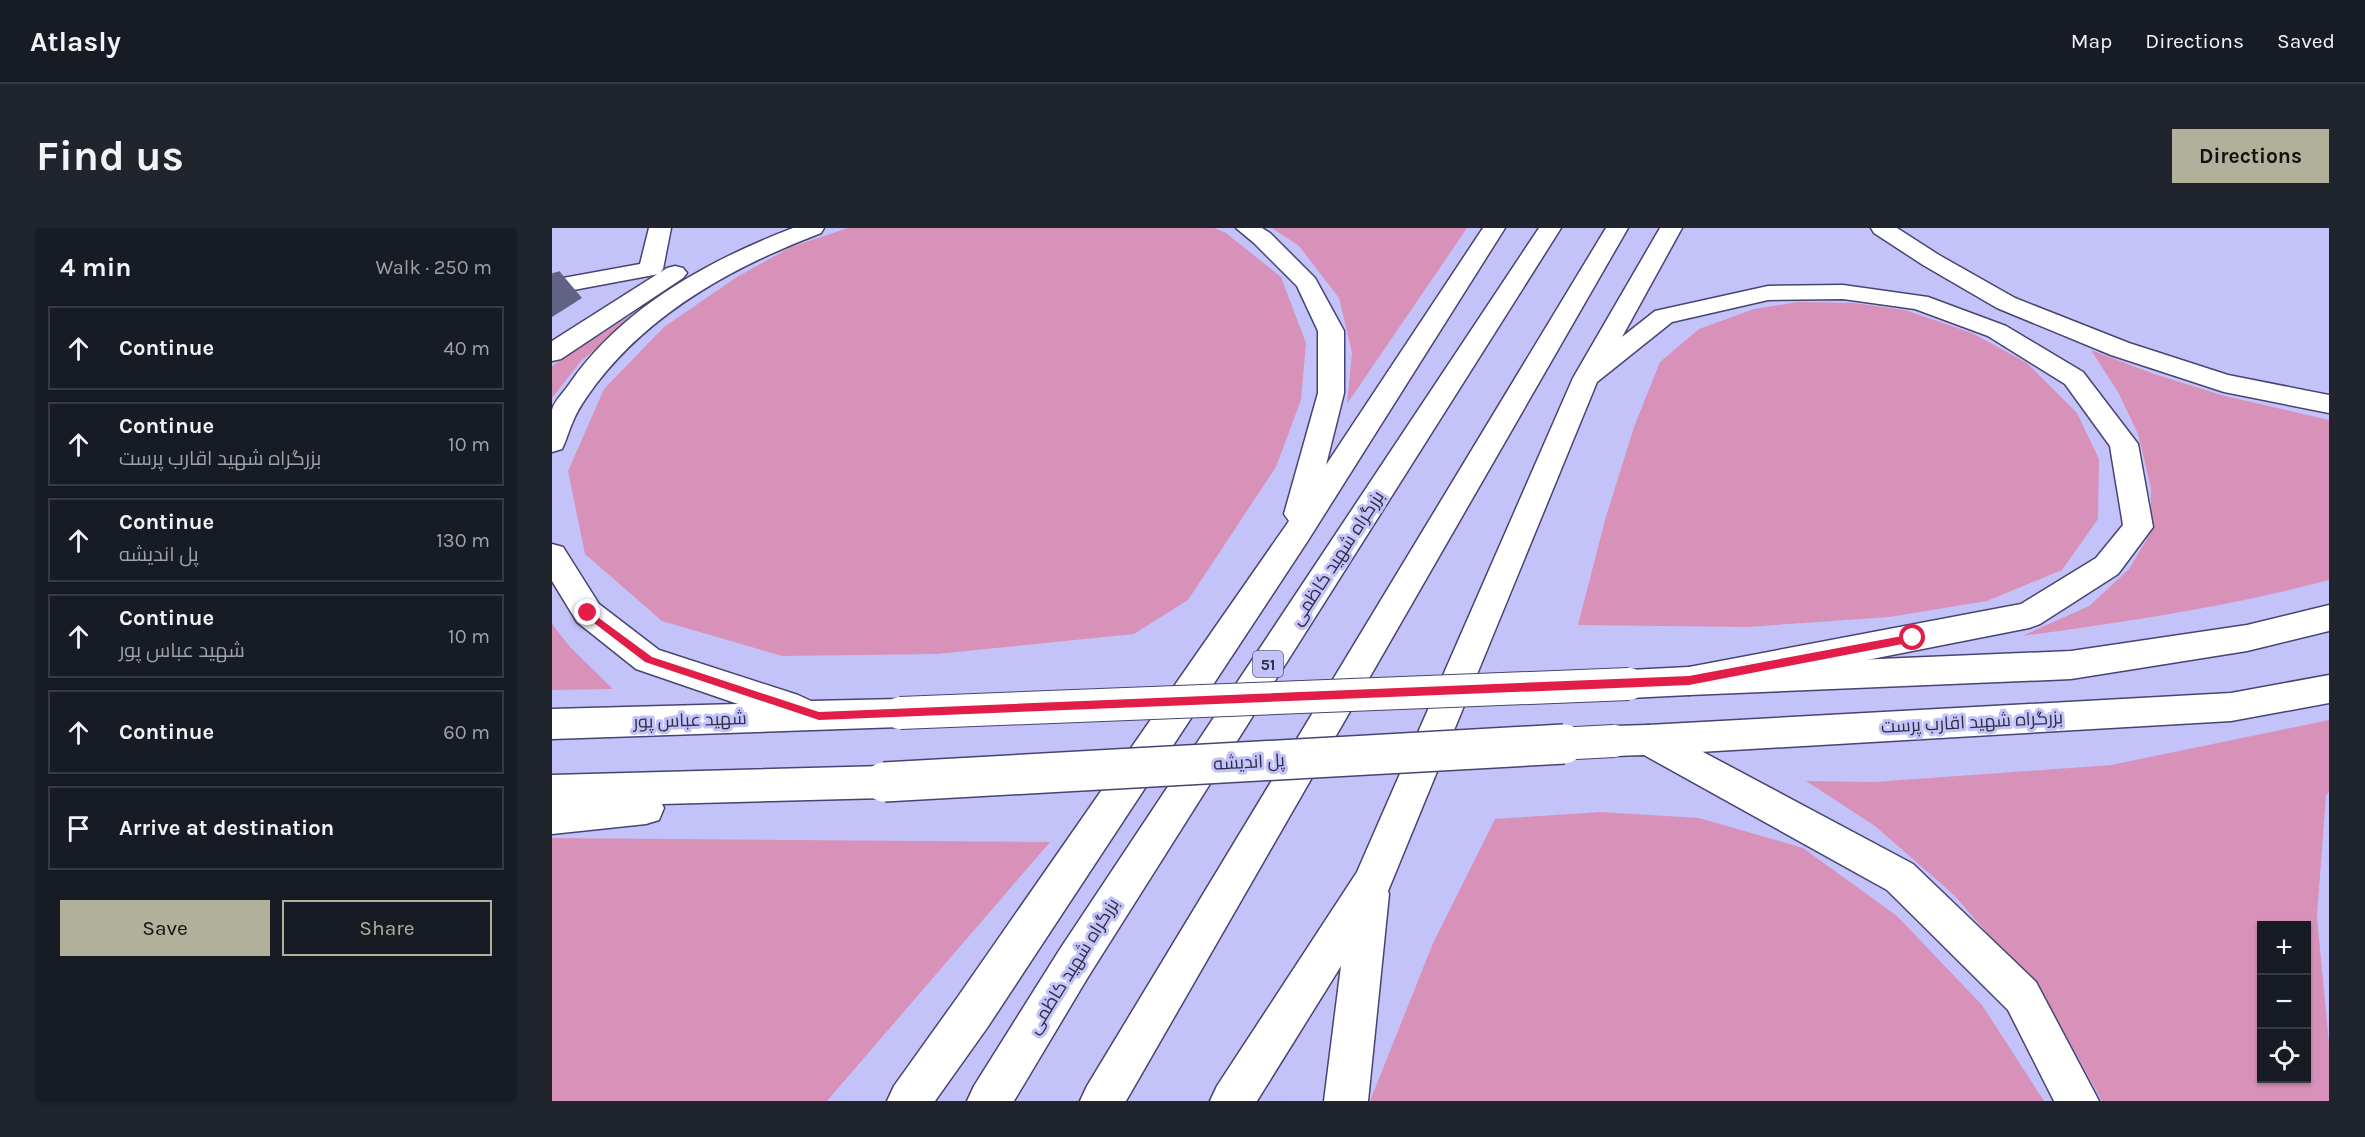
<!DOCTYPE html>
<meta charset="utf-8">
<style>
:root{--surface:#171b24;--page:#20242c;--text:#f1f3f6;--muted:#9ea1a6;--line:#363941;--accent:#b1b09a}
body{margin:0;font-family:Karla,Cairo,sans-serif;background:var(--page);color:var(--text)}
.controls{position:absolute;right:18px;bottom:18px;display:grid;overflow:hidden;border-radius:0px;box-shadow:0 2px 4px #0004}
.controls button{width:54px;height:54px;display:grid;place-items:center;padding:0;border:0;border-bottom:2px solid var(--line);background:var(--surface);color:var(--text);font:30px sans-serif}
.stop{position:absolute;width:18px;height:18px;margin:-14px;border:4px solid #e11d48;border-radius:50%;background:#fff}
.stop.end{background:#e11d48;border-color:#fff;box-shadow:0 2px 6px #0008}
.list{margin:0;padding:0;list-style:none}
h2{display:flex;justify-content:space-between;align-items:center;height:78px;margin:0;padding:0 24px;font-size:26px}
h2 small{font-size:20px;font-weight:400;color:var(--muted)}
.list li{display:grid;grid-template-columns:39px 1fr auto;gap:18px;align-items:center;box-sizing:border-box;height:84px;margin:0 12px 12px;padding:0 12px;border:2px solid var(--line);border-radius:0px}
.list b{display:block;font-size:22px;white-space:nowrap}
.list p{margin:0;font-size:20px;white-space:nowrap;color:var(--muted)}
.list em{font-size:20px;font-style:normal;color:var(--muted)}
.actions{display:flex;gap:12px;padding:18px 24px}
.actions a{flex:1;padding:14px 0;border:2px solid var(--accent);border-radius:0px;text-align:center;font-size:21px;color:var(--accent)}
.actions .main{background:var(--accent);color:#111}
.icon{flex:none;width:33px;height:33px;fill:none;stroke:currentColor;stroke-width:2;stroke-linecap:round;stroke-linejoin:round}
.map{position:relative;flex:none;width:1777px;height:873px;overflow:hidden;border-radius:0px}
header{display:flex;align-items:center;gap:36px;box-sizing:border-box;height:84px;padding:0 30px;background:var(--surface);border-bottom:2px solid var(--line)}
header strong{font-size:28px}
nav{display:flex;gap:33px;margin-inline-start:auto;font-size:21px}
.intro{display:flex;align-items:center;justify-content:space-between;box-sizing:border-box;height:144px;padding:0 36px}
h1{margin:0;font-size:42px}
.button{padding:15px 27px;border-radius:0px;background:var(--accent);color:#111;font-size:21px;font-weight:700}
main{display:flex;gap:36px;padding:0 36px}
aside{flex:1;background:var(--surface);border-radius:0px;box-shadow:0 2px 4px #0004}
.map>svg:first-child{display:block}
</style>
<header>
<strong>Atlasly</strong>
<nav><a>Map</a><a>Directions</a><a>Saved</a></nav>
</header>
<div class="intro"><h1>Find us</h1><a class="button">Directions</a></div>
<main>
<aside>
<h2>4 min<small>Walk · 250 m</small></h2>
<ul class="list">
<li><svg class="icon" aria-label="ahead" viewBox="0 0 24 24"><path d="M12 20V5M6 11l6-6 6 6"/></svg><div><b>Continue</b></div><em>40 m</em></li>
<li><svg class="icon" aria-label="ahead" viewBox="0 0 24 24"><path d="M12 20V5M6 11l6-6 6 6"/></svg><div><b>Continue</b><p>بزرگراه شهید اقارب پرست</p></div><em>10 m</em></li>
<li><svg class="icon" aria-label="ahead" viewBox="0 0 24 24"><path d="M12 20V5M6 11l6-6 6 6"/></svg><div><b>Continue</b><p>پل اندیشه</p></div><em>130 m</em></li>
<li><svg class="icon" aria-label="ahead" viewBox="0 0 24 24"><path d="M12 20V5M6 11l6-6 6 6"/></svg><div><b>Continue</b><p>شهید عباس پور</p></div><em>10 m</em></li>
<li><svg class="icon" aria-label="ahead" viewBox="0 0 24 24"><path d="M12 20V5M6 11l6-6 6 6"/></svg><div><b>Continue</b></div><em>60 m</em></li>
<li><svg class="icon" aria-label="arrive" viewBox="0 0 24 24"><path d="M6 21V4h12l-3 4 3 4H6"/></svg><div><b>Arrive at destination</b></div></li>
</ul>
<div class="actions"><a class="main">Save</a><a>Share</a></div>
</aside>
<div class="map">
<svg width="1777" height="873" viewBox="0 0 1777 873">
<rect width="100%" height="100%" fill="#c3c3fa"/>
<path fill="#d892ba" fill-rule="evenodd" d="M296 0H662L674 5 729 49 754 115 749 172 724 239 636 372 582 406 385 426 230 428 110 393 33 326 16 243 52 161 112 99 185 49 239 19Z
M720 0H915L795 176 800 125 787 70 747 18Z
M104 71 29 133 0 170V138Z
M1246 74 1302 75 1353 82 1420 105 1475 135 1525 185 1547 231 1546 291 1510 342 1435 373 1337 389 1196 399 1026 397 1053 292 1082 199 1108 134 1147 101 1202 81Z
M1539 122 1602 146 1673 168 1777 192V352C1676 379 1573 394 1470 408L1537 378 1577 341 1599 304V260L1586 206 1566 164Z
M0 396 18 419 61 461 0 462Z
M1777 492V564L1774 568 1765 688 1777 816V873H1550L1497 777 1402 667 1323 598 1254 553 1322 554 1559 537ZM1710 698H1754V850H1710Z
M1048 584 1147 590 1251 620 1345 688 1430 777 1492 873H818L881 715 943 591Z
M0 610 498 614 275 873H0Z"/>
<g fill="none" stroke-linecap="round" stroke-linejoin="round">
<g stroke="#464472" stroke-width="3">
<path id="street" d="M97 0H119L111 41 107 46 0 66V52L88 36Z"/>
</g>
<g stroke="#464472" stroke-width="3">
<path id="primary" d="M241 0H272L269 5C183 38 101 82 44 156 36 167 27 179 22 191 17 201 15 211 10 221L0 224C0 211 0 194 0 182 2 173 13 163 18 155 70 80 157 32 241 0Z
M684 0H710L718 5 763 50 792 103V165L774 237 931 0H953L755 314 435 800 383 873H335L342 858 405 770 737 293 732 286 766 165V103L745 58 702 15Z
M1108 0H1130L1070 109 1103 83 1216 58 1291 57 1376 69 1454 98 1531 144 1586 216 1601 299 1566 346 1488 396 1477 400 1137 467 1077 470 1065 466 1060 456 1065 446 1077 442 1137 439 1469 376 1544 330 1571 297 1558 218 1513 156 1436 108 1363 81 1291 71 1216 72 1120 94 1045 154 836 663 837 666 816 873H772L789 738 705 873H658L665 858 805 644 1021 150Z
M1319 0H1345L1387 27 1463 70 1577 115 1676 147 1777 167V185L1672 164 1559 127 1445 80 1371 37 1322 5Z
M123 38 131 40 135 45 131 50 9 131 0 133V113L115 40Z
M0 316 11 319 47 376 107 422 246 467 259 473 348 471 360 475 365 485 360 495 348 499 0 511V481L186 476 84 441 25 394 0 353Z
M1096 497 1108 501 1361 636 1484 754 1547 873H1502L1456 782 1335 662 1092 527 1062 528 1050 524 1045 513 1050 502 1062 498Z
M332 538 345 543 350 554 345 565 332 570 110 576 112 580 107 592 94 596 0 606V547Z"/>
</g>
<g stroke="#464472" stroke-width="3">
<path id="highway" d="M987 0H1009L536 749 462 873H415L422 858 508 721Z
M1054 0H1076L574 873H528L535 858Z
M1777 377V403L1695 423 1519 451 1137 467 1125 463 1120 453 1125 443 1137 439 1519 423 1695 397Z
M1777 447V475L1679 493 1096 527 1084 523 1079 512 1084 501 1096 497 1679 465Z"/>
</g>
<use href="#street" fill="#fff" fill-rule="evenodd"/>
<use href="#primary" fill="#fff" fill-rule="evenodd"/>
<use href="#highway" fill="#fff" fill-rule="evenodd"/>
<g stroke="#464472" stroke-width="34" stroke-linecap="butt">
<path id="primary-bridge-far1" d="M348 485 1077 456
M985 517 1062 513"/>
</g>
<g stroke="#464472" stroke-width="42" stroke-linecap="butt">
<path id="primary-bridge" d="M332 554 1012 516"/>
</g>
<use href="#primary-bridge-far1" stroke="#fff" stroke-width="32"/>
<use href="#primary-bridge" stroke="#fff" stroke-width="39"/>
</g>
<path fill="#626186" d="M8 44 30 70 0 89V49Z"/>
<path fill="#8c8bbf" stroke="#626186" stroke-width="1.5" d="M8 44 0 49V46Z"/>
<path fill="#e11d48" d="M36 382 100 429 267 484 1137 448 1361 406 1365 410 1361 414 1137 457 267 492 93 434 33 388 32 385Z"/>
<g text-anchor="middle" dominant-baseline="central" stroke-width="6" stroke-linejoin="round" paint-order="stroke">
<rect fill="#c3c3fa" stroke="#5a5a79" stroke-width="1.5" x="701" y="423" width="30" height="26" rx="4.5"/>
<g font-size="16" font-weight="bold" fill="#2d2d42">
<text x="716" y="436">51</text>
</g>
<g font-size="18" fill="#2d2d42" stroke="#c3c3fa">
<text transform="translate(785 330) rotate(-57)">بزرگراه شهید کاظمی</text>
<text transform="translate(138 492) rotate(-2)">شهید عباس پور</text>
<text transform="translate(1420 494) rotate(-3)">بزرگراه شهید اقارب پرست</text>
<text transform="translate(697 534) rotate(-3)">پل اندیشه</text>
<text transform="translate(521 738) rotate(-58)">بزرگراه شهید کاظمی</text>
</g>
</g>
</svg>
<div class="controls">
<button>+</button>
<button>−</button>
<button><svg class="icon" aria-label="locate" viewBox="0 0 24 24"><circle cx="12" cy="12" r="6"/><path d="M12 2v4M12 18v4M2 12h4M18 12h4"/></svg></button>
</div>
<div class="stop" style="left:1361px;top:410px"></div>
<div class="stop end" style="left:36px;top:385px"></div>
</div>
</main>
